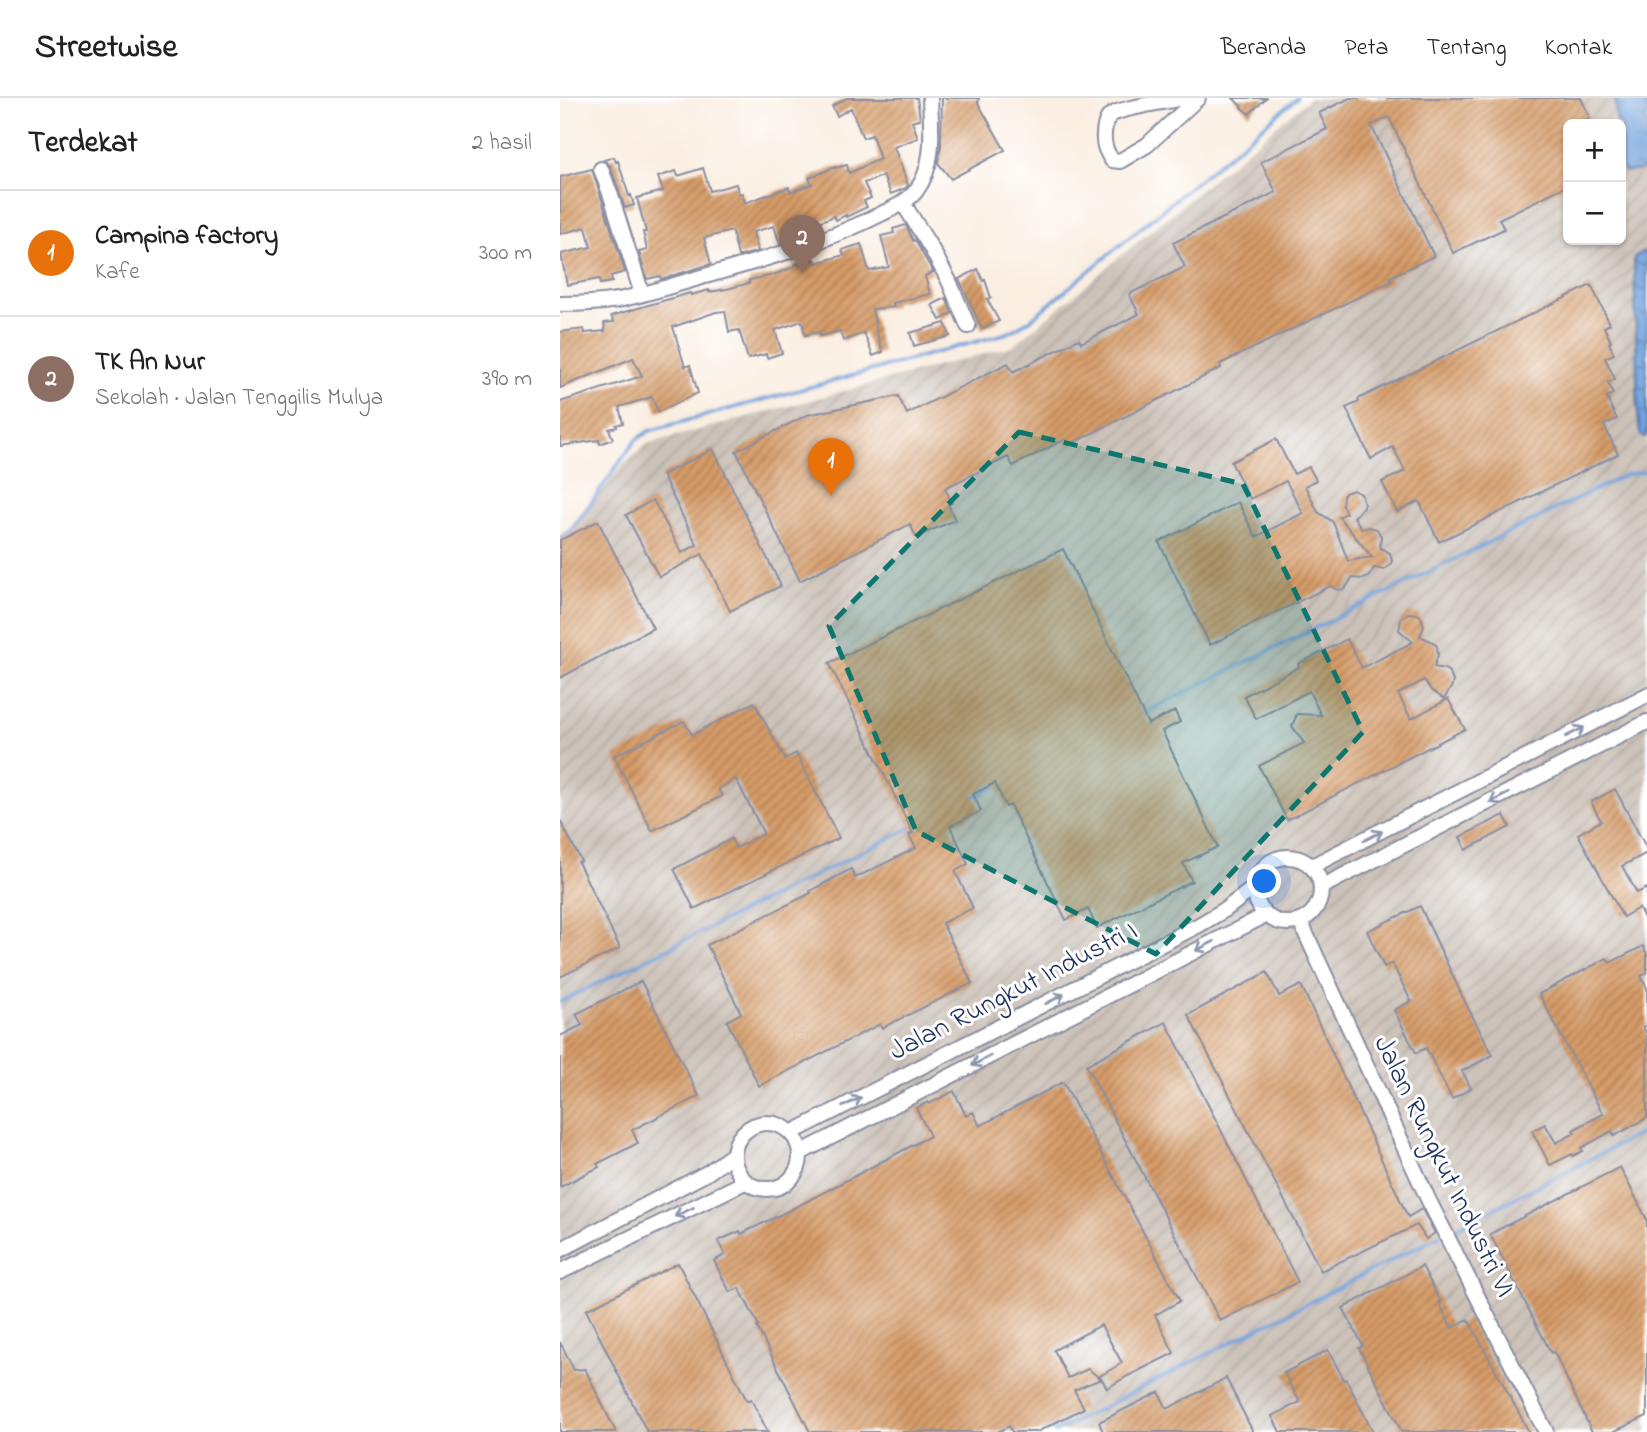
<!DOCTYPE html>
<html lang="id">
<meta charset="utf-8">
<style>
:root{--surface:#fff;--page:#f6f6f6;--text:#202124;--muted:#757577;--line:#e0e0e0;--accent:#ea580c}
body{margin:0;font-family:"Indie Flower",sans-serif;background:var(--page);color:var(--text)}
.controls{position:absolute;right:21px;top:21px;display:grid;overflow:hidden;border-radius:10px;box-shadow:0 2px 5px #0004}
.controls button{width:63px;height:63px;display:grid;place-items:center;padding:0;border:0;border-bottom:2px solid var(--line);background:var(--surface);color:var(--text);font:35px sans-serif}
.you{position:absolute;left:705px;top:784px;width:24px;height:24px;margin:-18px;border:5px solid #fff;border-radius:50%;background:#1a73e8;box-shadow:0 0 0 10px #1a73e833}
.badge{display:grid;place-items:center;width:46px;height:46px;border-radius:50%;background:var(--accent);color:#fff;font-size:23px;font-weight:700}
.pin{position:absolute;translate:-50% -58px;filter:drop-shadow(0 2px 4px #0008)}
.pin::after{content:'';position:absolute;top:37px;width:24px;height:21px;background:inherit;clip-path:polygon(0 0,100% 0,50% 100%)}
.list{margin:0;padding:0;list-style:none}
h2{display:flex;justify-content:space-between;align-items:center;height:91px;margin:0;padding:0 28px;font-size:30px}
h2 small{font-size:23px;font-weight:400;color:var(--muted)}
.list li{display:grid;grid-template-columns:46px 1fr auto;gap:21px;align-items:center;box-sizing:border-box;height:126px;padding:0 28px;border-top:2px solid var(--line)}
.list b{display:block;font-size:26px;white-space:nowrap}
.list p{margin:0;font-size:23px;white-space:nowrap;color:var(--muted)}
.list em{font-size:23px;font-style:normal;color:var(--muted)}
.map{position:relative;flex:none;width:1087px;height:1334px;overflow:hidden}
header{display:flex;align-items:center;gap:42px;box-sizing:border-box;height:98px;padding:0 35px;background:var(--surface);border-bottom:2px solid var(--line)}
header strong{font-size:33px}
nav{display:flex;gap:38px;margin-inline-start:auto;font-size:24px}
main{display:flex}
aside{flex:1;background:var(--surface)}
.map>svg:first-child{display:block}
</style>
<header>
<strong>Streetwise</strong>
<nav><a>Beranda</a><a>Peta</a><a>Tentang</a><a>Kontak</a></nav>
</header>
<main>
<aside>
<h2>Terdekat<small>2 hasil</small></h2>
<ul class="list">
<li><span class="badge" style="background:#e8710a">1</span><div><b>Campina factory</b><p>Kafe</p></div><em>300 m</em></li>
<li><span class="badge" style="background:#8d6e63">2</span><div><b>TK An Nur</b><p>Sekolah · Jalan Tenggilis Mulya</p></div><em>390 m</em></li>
</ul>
</aside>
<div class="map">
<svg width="1087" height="1334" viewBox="0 0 1087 1334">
<defs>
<pattern id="industrial-furrows" width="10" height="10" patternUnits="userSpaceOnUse" patternTransform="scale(1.75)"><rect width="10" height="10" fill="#ccc2b9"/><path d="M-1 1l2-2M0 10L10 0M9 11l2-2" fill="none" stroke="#afa7a1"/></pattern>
<pattern id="water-ripples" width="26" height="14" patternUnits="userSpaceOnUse" patternTransform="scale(1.75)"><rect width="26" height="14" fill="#72a2dc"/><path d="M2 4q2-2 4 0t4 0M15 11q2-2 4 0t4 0" fill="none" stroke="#5d84b6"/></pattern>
<pattern id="building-hatch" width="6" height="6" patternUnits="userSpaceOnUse" patternTransform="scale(1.75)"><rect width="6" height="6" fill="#d69b67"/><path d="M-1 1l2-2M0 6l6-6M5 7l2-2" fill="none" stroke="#ad7f58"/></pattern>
</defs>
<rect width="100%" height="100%" fill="#fff"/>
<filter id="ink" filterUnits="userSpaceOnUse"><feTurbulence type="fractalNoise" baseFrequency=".0143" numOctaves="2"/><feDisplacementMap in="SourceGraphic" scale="14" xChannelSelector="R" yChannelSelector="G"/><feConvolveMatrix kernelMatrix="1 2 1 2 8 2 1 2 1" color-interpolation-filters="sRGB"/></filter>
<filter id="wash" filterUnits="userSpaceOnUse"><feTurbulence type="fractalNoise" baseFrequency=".00686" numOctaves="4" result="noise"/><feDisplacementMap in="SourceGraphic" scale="28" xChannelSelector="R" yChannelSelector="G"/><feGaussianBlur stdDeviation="1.57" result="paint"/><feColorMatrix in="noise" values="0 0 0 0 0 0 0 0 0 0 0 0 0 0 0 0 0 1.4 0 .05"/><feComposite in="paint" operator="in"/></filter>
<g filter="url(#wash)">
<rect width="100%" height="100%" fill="#faeee1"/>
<path fill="url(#industrial-furrows)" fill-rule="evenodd" d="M750 0H1087V1334H0V440L6 438 63 366 87 346 453 248ZM1008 26H1061V142H1008Z"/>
<path fill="url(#water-ripples)" stroke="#46689d" stroke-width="2" d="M1055 0H1087V70L1078 73 1066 74 1061 69V26H1057Z
M1087 152V338L1084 339 1080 335 1078 318 1074 159Z"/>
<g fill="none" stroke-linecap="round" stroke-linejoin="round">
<path stroke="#72a2dc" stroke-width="3.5" d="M0 440 12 431 75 343 89 333 448 235 470 222 737 0
M579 617 1065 377 1087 373
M412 699 440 686
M0 904 352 729
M890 1133 1087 1032
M495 1334 883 1136"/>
</g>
<g id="blocks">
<path fill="url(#building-hatch)" d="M287 0H357L360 21 352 23 358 40 334 49 348 87 346 90 331 96 323 78 304 85 311 100 304 103 307 109 286 119V117L276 122 274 118 253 126 256 133 220 146 214 128 193 134 198 153 182 158H178L172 133 144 140 151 166 101 181 100 178 87 181 79 154 87 152 83 134H86L77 100 103 93 98 79 116 73 118 78 143 70 150 93 176 86 179 96 182 95 185 105 229 89 230 94 252 86 249 80 275 69V70L287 67 289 75 320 61 312 37 303 40 291 10 277 18 272 8Z
M382 0H419L418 5 445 52 391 81 378 65 381 48Z
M673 0H706L689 16Z
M790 0H1021L1030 20 1017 26H1008V30L1003 33 1008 45V87L939 121 944 131 893 155 829 19 811 27 874 158 830 179 832 183 660 266 661 270 509 347 505 341 453 368 448 359 385 390 392 405 388 406 395 422 356 439 350 426 240 483 176 353 247 317 338 298 347 316 448 265 453 274 519 241 521 245 579 216 569 196 625 169 613 145 716 94 701 64 767 31 759 15Z
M54 59 56 64 58 63 69 98 71 97 74 107 65 110 50 68 44 62Z
M32 71 65 174 51 178 52 184 40 186 39 181 7 187 1 156 31 149 26 129 0 136V79Z
M346 127 353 143 355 142 373 174 365 178 370 196 333 205 334 209 312 211 318 239 323 254 313 258 304 235 283 243 280 233 260 238 259 234 245 237 242 223 215 232 222 255 207 260 206 256 188 261 179 232 169 234 165 213 156 214 113 229 125 269 130 267 138 295 98 314 92 299 59 309 63 325 56 327 57 329 49 331 53 341 40 346 39 342 0 348V304L82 278 73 260 0 290V234L24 231 25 235 45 233 44 225 54 224 51 218 130 195 131 197 149 192V194L167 191 189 185V182L210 178 234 169V167L254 161 256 165 284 157 282 152 301 146 309 173 329 169 321 138 334 135 333 131Z
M418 171 423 183 425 182 431 200 427 201 439 223 422 231 399 181Z
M1031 187 1050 226 1044 229 1051 244 1049 245 1054 256 1045 260 1055 281 1048 284 1053 296 1046 299 1057 321 1044 327 1058 356 879 444 859 403 837 414 822 384 845 373 833 349 811 361 786 310 799 304 798 301Z
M386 200 392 215 380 222 372 207Z
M385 225 390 238 354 248 350 235Z
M716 341 734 376 749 369 756 382 745 388 758 414 773 424 788 463 812 459 779 419 786 415 782 407 783 398 785 395 793 392 801 396 804 405 803 409 794 419 802 431 809 429 817 431 821 438 820 450 830 455 832 463 830 467 824 472 814 470 808 479 804 481 792 480 785 491 778 492 770 488 650 547 599 444 678 404 696 439 743 415 726 383 690 401 671 364Z
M153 351 221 488 170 513 142 456 99 479 66 417 93 402 122 455 137 447 102 377Z
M38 423 93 530 0 580V442Z
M503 451 588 626 615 613 620 624 602 633 658 749 623 765 632 783 537 830 528 811 506 822 450 707 446 709 435 685 413 696 421 713 390 728 408 766 395 773 413 810 382 825 412 885 322 930 320 926 199 988 167 923 181 915 147 847 251 795 250 793 291 771 295 780 356 750 349 737 353 735 269 565Z
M848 515 858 516 861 519 864 528 860 538 873 544 877 548 878 557 874 569 885 571 889 574 893 583 892 588 884 601 871 592 864 582 838 596 851 621 888 601 905 631 727 722 699 668 744 645 732 628 737 616 761 617 749 593 696 621 684 598 739 569 738 566 787 541 802 570 853 544 839 532 841 521Z
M194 604 225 661 236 655 279 740 134 811 114 771 171 741 176 750 204 736 176 681 158 691 162 698 92 733 54 658 124 623 132 637Z
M1055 691 1087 751V755L1062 768 1077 795 1087 790V826L1079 810 1063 819 1018 736 1041 723 1031 704Z
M944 717 950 729 906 752 900 739Z
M0 722 21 763 18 764 60 850 0 879Z
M860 808 906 906 933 957 902 973 911 990 892 1001 866 950 856 955 834 912 851 903 832 865 824 869 807 833Z
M1083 848 1087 856V875L1081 878 1087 890V927L1083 929 1087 936V1020L1054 1038 1052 1033 1021 1050 1023 1053 1013 1058 1012 1056 990 1067 972 1033 985 1026 996 1045 1015 1035 1013 1032 1043 1016 979 896 1047 860 1050 865Z
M707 874 719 898 741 887 848 1119 862 1111 875 1135 866 1141 857 1127 761 1173 628 917Z
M81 883 139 998 72 1032 78 1045 37 1066 39 1069 0 1089V938L22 927 16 916Z
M606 924 738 1184 660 1223 526 967Z
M503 984 620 1203 595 1217 614 1255 568 1278 547 1290 540 1278 562 1265 541 1227 494 1252 508 1280 528 1271 541 1281 514 1292 524 1310 477 1334H452L449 1328 438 1334H250L197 1229 199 1228 179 1190 170 1194 154 1163 165 1157 158 1143 180 1133 181 1136 238 1108 370 1038 356 1010 368 1004 369 1006 394 993 406 1018 413 1014 420 1028Z
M1060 1069 1087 1122V1318L1053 1334H1032L994 1254 991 1255 930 1136Z
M118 1165 187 1303 191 1301 208 1334H87L26 1212Z
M862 1168 881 1204 879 1205 892 1230 908 1221 969 1334H842L799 1250 803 1248 783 1210Z
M0 1244 14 1272 25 1271 56 1334H0Z
M768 1252 784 1282 786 1281 813 1334H720L712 1318 740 1304 724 1275Z
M666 1280 693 1334H543L539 1324 599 1294 607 1311Z"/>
</g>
</g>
<g filter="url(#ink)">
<use href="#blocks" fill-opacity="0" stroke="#8a8ea0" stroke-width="2"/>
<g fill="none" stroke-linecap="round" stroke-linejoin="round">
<g stroke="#8a8ea0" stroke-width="18">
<path id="street" d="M621 0C607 4 560 10 551 17 546 21 544 30 544 37 543 47 546 54 552 62L560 63 587 47 638 0
M41 71 51 98 82 196
M343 105 371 150 389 183 408 228
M0 206C20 206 39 205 58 202 84 197 110 188 135 181 198 163 262 146 321 116 334 110 347 104 356 93 376 67 371 30 370 0
M695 792a33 33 0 1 1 66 0a33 33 0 1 1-66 0Z
M752 768 1087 597
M761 789 1087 624
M740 823 869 1103 986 1334
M174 1058a33 33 0 1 1 66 0a33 33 0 1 1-66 0Z
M231 1035 639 827 666 811 695 789
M240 1055 706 817
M0 1152 147 1075 174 1056
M0 1174 185 1084"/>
</g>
<use href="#street" stroke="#fff" stroke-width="14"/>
</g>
<defs><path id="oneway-shaft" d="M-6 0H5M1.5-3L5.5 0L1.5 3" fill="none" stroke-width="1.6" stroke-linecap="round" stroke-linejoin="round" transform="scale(1.75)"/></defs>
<g stroke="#8d97ae">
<use href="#oneway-shaft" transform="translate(1015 634) rotate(-27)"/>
<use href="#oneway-shaft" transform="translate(939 700) rotate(153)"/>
<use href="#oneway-shaft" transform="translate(813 738) rotate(-27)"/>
<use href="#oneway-shaft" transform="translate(645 848) rotate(153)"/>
<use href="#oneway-shaft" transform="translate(495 901) rotate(-27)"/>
<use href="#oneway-shaft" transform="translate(421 963) rotate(153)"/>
<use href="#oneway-shaft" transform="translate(292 1004) rotate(-27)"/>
<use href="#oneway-shaft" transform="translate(124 1114) rotate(154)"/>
</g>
</g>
<path fill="#0f766e" fill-opacity="0.2" stroke="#0f766e" stroke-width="5" stroke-dasharray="14 9" stroke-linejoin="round" d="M459 334 683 386 803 634 596 856 356 733 269 528Z"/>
<g text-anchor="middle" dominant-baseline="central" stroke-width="6" stroke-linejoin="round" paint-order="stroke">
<g font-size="28" fill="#1b2f5e" stroke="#fff">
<text transform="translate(454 894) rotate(-27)">Jalan Rungkut Industri I</text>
<text transform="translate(883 1069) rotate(64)">Jalan Rungkut Industri VI</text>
</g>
</g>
</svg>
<div class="controls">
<button>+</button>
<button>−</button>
</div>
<div class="you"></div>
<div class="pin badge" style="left:271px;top:398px;background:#e8710a">1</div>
<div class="pin badge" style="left:242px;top:175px;background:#8d6e63">2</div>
</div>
</main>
